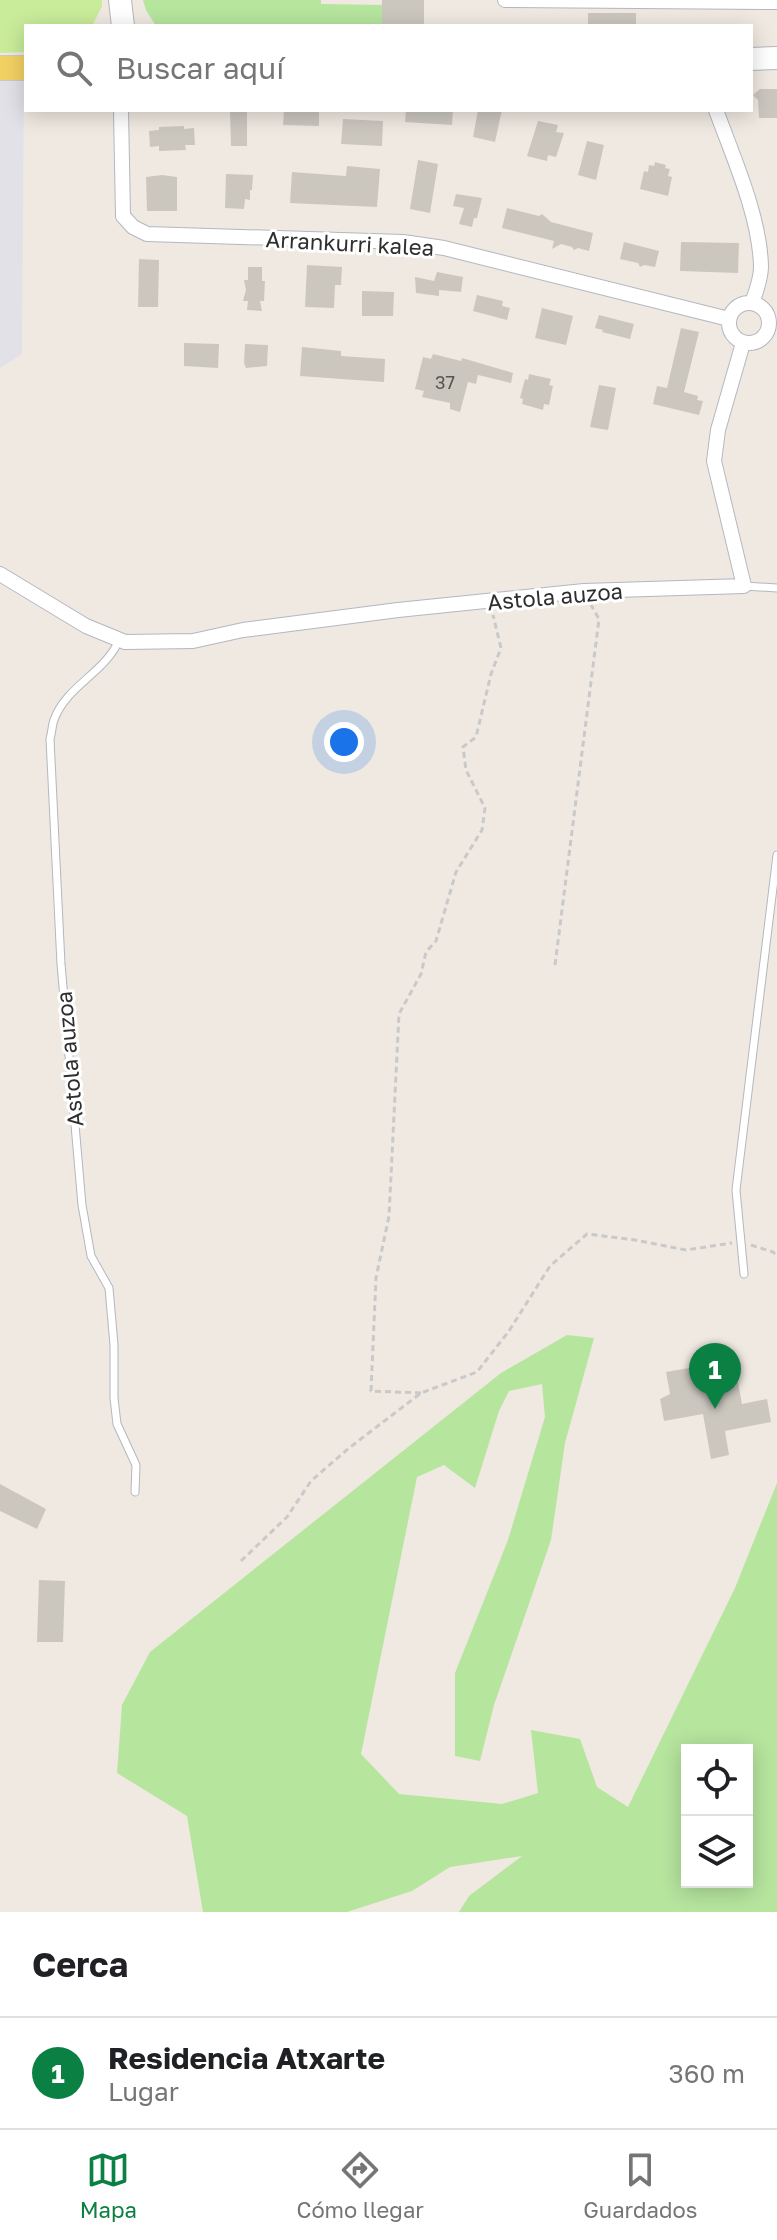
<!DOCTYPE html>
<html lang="es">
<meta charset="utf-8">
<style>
:root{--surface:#fff;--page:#f2f2f2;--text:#202124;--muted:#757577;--line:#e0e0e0;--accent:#0b8043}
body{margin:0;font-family:"Golos Text",sans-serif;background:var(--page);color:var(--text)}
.controls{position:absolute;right:24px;bottom:24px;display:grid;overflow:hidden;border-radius:0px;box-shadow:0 4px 20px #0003}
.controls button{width:72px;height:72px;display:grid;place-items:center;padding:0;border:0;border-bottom:2px solid var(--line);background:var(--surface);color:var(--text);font:40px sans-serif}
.you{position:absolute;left:344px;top:742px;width:28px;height:28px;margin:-20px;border:6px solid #fff;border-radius:50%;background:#1a73e8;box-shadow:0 0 0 12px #1a73e833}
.badge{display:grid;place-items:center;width:52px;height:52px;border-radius:50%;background:var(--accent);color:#fff;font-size:26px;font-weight:700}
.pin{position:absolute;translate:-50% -66px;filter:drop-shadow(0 2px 4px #0008)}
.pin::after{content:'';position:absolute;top:42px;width:28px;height:24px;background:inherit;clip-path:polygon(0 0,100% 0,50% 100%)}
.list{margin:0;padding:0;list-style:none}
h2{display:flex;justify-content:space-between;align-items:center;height:104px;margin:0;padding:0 32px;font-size:34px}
h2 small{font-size:26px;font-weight:400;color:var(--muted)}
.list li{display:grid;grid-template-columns:52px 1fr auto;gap:24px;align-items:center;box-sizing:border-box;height:112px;padding:0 32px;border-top:2px solid var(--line)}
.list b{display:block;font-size:30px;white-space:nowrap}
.list p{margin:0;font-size:26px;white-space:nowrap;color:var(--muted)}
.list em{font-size:26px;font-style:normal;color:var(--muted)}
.icon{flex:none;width:44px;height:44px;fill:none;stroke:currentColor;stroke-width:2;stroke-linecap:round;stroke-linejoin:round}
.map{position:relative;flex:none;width:777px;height:1912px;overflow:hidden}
.search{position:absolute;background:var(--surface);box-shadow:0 4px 20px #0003;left:24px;right:24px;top:24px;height:88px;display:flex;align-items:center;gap:20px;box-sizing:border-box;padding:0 28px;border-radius:0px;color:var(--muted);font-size:30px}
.sheet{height:216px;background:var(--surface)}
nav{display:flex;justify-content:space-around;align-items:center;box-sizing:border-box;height:112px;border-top:2px solid var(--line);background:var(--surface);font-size:22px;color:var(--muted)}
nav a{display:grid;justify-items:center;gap:4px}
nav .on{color:var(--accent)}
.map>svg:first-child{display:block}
</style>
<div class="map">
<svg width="777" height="1912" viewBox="0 0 777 1912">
<rect width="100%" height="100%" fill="#efe9e1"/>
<path fill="#e3e1e8" d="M0 68H24L22 354 0 368Z"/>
<path fill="#b6e59e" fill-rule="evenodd" d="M143 0H321V4L382 5V26H156L146 10Z
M567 1335 594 1338 565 1443 551 1540 494 1705 480 1761 455 1756V1673L508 1540 545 1417 542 1384 509 1391 499 1411 475 1488 444 1465 417 1477 361 1754 399 1794 502 1804 538 1793 531 1730 580 1739 597 1787 628 1807 735 1588 777 1483V1912H459L469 1896 522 1856 450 1867 412 1891 347 1912H203L187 1816 117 1773 122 1705 150 1652 501 1373ZM687 1750H747V1882H687Z"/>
<path fill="#c9ec9a" d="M0 0H102V6L92 26H26V52L0 53Z"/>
<path fill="#cbc7bf" d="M382 0H424V26H382Z
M588 13H636V26H588Z
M760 89H777V118H759L758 100 753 95Z
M230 110H247V146H231Z
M284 110H319V126L283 125Z
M406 110H453L452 125 405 122Z
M478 110H502L495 142 473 137Z
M343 119 383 121 382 146 341 144Z
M538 121 558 125 556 132 564 133 556 157 548 155 547 161 527 156Z
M184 126V129L194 128 195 145H185L186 150 159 151V146L150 147 149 131 159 130V127Z
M587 141 604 145 596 180 578 175Z
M418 160 438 164 430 213 410 209Z
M655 162 666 165 665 168 670 169 668 176 672 177 668 196 640 189 644 171 648 172 649 165 654 166Z
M347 166 380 169 377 207 290 203 292 172 346 176Z
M226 174 253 175 252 190H250V200L245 199 244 209 225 208Z
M162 175 177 177V211H147L146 177Z
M456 194 482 198 477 218H474L472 227 459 224 464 208 453 206Z
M507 208 539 216 542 214 551 222 593 233 589 251 578 248 574 250 572 247 561 244 552 249 554 241 502 228Z
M624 242 659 251 655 267 644 265 640 267 638 263 620 259Z
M681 242 739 243 738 273 680 271Z
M139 259 159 260 158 307H138Z
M307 265 342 267 341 285H335L334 308 305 307Z
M248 267H262V281H265L264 301H260L262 311 247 310 248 301H243L246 290 244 280H248Z
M437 272 463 277 461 292 439 290V296L416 293 415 277 434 281Z
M362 291 394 292 393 316H362Z
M477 295 503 301 502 306 510 308 507 320 473 311Z
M542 308 573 316 566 345 535 338Z
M599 315 634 324 630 339 602 332 603 330 595 328Z
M681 328 699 332 684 392 698 396 697 400 703 401 699 415 653 404 657 386 667 388Z
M184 343 219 344 218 368 184 366Z
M245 344 268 345 267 366 246 368 244 363Z
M302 347 341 351V356L385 359 384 382 300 376Z
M433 354 461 361 462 358 513 373 511 383 478 375 476 384 468 382 460 412 450 409V403L422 397 424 391 415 389 423 357 431 359Z
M529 374 551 379 549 385 553 386 549 405 544 404 543 410 522 404 523 399 520 398 525 379 528 380Z
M599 385 616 388 608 430 590 427Z
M732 1351 742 1404 767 1399 771 1422 725 1431 729 1455 711 1459 703 1414 664 1421 660 1399 670 1394 666 1372 695 1367 693 1358Z
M0 1484 46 1509 37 1529 0 1511Z
M39 1580 65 1581 63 1642H37Z"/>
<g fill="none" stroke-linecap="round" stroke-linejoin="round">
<g stroke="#b4b7c1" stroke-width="9">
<path id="lane" d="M744 586 777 588
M119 640C106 672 65 687 54 720 52 725 52 732 50 739L61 964 82 1205 91 1256 109 1288 114 1345V1398L117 1424 136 1465 135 1492
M744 1274 736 1190 777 855"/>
</g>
<g stroke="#b4b7c1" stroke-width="16">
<path id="street" d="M505 0 777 2
M121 110 123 216 133 227 147 234 403 242 444 248 729 319
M716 110C733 157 760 216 761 267 761 279 756 292 752 303
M729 323a20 20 0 1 1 40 0a20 20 0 1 1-40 0Z
M0 574 86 626 125 642 193 641 243 630 398 610 584 591 744 586 714 461 718 430 743 343"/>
</g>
<g stroke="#b4b7c1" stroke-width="24">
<path id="secondary" d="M120 0 123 26
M751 59 777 58"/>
</g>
<g stroke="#c9c9c9" stroke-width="26">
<path id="primary" d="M0 68H26"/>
</g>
<path stroke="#c9c9c9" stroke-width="3" stroke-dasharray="6 4" stroke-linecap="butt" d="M555 965 599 619 591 605
M751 1245 773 1252 777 1256
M421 1393 371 1391 376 1278 389 1216 399 1014 421 974 426 952 436 941 456 872 482 830 485 808 466 770 463 747 476 737 491 674 501 648 493 615
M241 1561 287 1517 311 1481 349 1448 421 1393 477 1372 509 1331 550 1266 587 1234 635 1240 686 1250 732 1243"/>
<use href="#lane" stroke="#fff" stroke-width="7"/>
<use href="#street" stroke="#fff" stroke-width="14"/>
<use href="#secondary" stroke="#fff" stroke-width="22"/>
<use href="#primary" stroke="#f2d163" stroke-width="24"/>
</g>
<g text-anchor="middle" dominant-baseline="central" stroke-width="6" stroke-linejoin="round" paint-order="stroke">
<g font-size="18" fill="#555452">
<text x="445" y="382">37</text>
</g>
<g font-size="22" fill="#2e2e2e" stroke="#fff">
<text transform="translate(350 243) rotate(3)">Arrankurri kalea</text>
<text transform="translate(555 596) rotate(-5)">Astola auzoa</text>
<text transform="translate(69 1059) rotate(-95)">Astola auzoa</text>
</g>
</g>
</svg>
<div class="controls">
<button><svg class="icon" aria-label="locate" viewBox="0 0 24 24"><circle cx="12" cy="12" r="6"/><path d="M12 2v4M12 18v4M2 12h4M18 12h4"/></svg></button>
<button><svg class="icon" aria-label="layers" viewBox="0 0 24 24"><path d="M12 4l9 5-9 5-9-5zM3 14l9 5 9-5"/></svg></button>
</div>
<div class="you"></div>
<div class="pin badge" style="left:715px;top:1409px">1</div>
<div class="search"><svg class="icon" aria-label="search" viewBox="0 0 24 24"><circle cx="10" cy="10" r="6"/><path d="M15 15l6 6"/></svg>Buscar aquí</div>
</div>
<section class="sheet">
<h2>Cerca<small></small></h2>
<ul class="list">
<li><span class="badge">1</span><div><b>Residencia Atxarte</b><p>Lugar</p></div><em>360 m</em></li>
</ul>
</section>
<nav>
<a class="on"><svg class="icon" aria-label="map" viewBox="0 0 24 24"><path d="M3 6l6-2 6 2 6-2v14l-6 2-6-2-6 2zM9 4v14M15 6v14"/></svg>Mapa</a>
<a><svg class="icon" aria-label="directions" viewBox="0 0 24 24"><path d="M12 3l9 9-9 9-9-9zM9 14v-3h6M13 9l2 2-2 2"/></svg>Cómo llegar</a>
<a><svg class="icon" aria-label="saved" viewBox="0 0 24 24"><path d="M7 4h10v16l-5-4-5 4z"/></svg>Guardados</a>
</nav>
